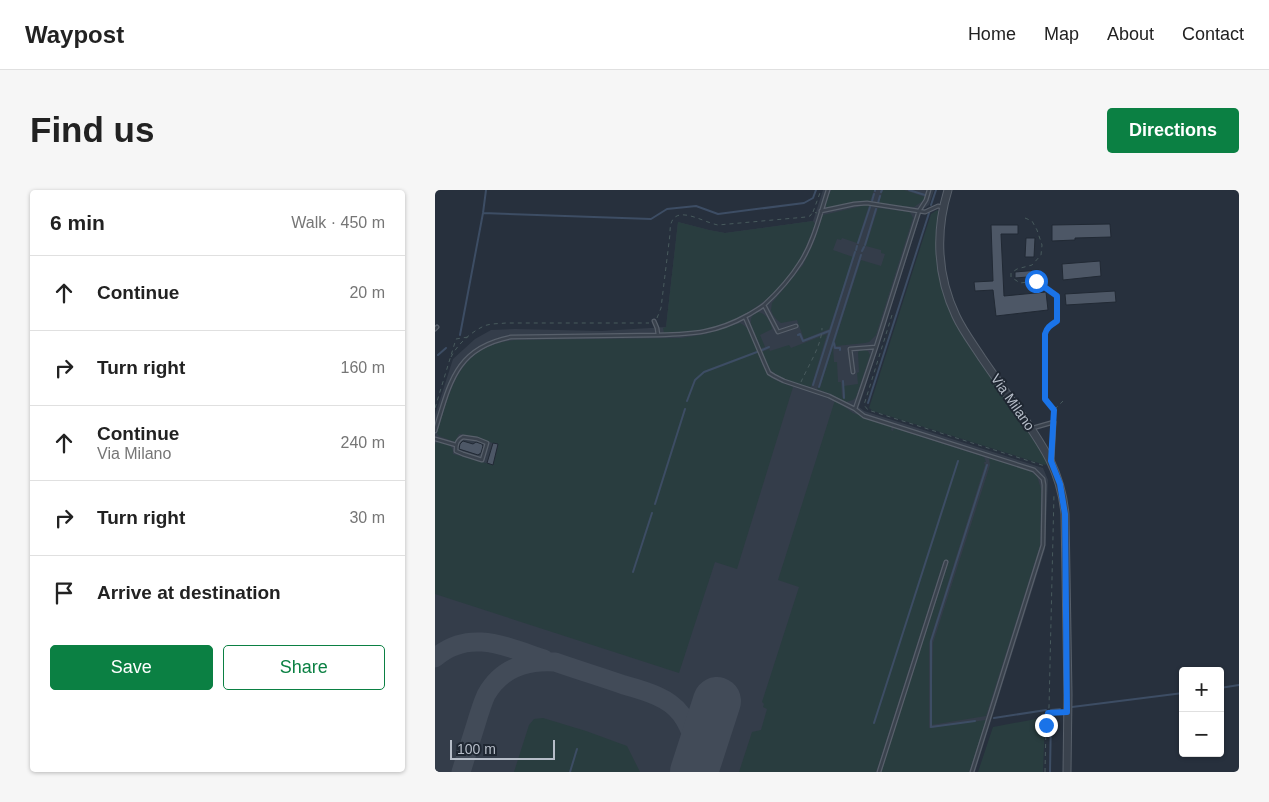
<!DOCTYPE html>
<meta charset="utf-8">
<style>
:root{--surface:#fff;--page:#f6f6f6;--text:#222;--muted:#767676;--line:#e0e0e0;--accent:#0b8043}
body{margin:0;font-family:Helvetica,sans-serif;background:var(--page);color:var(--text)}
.controls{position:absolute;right:15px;bottom:15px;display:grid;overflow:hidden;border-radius:5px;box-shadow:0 1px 4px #0004}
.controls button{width:45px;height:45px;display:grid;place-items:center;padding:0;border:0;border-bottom:1px solid var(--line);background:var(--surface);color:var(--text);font:25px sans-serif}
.scale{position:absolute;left:15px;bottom:12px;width:105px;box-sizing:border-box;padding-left:5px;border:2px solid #b6bdc8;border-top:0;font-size:14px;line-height:18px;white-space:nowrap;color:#b6bdc8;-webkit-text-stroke:4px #1f2732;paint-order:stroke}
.stop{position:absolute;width:15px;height:15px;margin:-11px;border:4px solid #1a73e8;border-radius:50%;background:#fff}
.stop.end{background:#1a73e8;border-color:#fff;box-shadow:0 1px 5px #0008}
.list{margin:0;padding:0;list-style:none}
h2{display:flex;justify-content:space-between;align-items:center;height:65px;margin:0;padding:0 20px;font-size:21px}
h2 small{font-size:16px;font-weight:400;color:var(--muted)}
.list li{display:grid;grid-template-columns:32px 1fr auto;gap:15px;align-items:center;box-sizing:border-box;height:75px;padding:0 20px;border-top:1px solid var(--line)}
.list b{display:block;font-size:19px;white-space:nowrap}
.list p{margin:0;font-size:16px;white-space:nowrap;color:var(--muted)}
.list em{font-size:16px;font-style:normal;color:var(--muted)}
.actions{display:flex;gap:10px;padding:15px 20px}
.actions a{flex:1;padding:11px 0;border:1px solid var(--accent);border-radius:5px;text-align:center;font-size:18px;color:var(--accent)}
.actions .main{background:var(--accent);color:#fff}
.icon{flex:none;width:28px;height:28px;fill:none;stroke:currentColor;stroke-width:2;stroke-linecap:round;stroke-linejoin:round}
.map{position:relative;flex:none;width:804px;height:582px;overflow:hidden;border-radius:5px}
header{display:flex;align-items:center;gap:30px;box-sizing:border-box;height:70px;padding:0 25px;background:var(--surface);border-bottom:1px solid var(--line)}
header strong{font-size:24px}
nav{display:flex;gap:28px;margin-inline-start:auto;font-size:18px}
.intro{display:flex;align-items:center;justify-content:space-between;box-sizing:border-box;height:120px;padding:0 30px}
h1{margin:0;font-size:35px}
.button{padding:12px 22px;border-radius:5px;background:var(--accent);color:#fff;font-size:18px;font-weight:700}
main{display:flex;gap:30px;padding:0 30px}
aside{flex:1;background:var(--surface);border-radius:5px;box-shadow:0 1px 4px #0004}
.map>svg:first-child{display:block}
</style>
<header>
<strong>Waypost</strong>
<nav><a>Home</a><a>Map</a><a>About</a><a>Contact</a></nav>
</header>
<div class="intro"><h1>Find us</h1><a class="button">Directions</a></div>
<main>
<aside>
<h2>6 min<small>Walk · 450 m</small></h2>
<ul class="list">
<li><svg class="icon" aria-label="ahead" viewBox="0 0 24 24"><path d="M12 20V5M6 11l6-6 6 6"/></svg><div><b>Continue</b></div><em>20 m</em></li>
<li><svg class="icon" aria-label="right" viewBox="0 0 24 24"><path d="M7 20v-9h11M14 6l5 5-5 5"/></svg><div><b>Turn right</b></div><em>160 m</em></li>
<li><svg class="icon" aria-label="ahead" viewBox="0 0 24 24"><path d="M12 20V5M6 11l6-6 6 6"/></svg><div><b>Continue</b><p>Via Milano</p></div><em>240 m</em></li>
<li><svg class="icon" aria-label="right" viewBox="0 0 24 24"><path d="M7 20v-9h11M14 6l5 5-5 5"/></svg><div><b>Turn right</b></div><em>30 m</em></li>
<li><svg class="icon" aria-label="arrive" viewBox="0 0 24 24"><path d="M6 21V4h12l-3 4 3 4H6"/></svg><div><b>Arrive at destination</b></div></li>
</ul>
<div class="actions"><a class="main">Save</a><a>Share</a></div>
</aside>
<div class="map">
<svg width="804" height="582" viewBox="0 0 804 582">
<rect width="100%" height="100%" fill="#27303d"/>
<path fill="#343d4a" d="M388 0H499L494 15 487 20 424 217 429 221 608 278 613 290 610 359 540 582H0V225L18 169 40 149 56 140 80 139 166 141 231 137 243 32 274 40 290 43 378 31Z"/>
<path fill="#293d3f" d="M396 0H439L435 11H424L394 18 391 17V14Z
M448 0H469L490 7 489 10 479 17 447 14 444 13Z
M431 15H434L422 53 407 48 406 50 402 49 398 60 418 67 394 139 369 149 362 130 346 133 342 130 338 125 336 120 337 113 356 90 368 75 379 52 388 25Z
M443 18 475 22 478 28 477 31 441 145 434 152 430 153 401 156 400 151 426 70 446 76 450 64 446 63V60L431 56Z
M502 20 505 23C501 53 501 72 509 102L610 266 613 274 610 275 438 221 434 218 496 24Z
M378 31 380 34C375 46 371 58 365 69 347 102 311 130 275 138 260 142 244 142 229 143L228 138 231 137 243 32 274 40 290 43Z
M323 122C332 124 335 131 337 139L325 145 330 157 326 158 316 134C315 127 318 125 323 122Z
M305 133C323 141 321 175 336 187 342 192 351 194 358 197L302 379 280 372 244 483 0 404V254L3 252C11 254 19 255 18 264L58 275 63 255 42 247 24 244 20 252 4 246 2 243C17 197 23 156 80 150L246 148 271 144Z
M392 144 376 197C363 194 344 191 336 180 332 175 329 168 327 162L334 159 335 161 354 155 356 158Z
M398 157 399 172H402L403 192H406L407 208 410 207 409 196 423 194 422 183 424 182 423 162C426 159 429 160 433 161L435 165 421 207 418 210 411 212 395 204 382 199 383 197 385 198Z
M400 210 418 223 457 236 456 240 458 241 459 238 549 267 551 272H549L550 275 494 453V538L551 530 534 582H446L514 371 511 370 508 372 441 582H304L317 542 326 540 332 519 328 517 329 514 327 512 364 397 343 390Z
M554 268 595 281 602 286 606 299 605 355 551 526 496 535 498 453 555 275Z
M108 528 151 541 192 556 205 582H79L94 535 99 529Z
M601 529 610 532 608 582H543L558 537Z"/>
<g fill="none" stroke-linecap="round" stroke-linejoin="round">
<path stroke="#3d4d64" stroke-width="2" d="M474 0 490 5
M440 1V0
M446 2 447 0
M437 11 439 4
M443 13 445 6
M496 15 501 0
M48 23 216 29 232 19 261 16 283 24 369 13 378 8 381 0
M423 53 435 17
M430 55 441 19
M421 60 422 56
M427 61 429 57
M25 145 48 23 51 0
M363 145 365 144 368 151 394 141
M399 153 400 158H405V160
M327 160 334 157
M3 165 11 158
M408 191 409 208
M378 195 420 62
M384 197 426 65
M252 211 260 190 269 182 322 162
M433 213 494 23
M220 314 250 219
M198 382 217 323
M785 498 804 495
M637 517 748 503
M616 520 625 519
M559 528 611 520
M540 531 496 537V451L552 275
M439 533 523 271
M135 582 142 559
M615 582 616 527"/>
<path stroke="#424b58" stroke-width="19" d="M0 468C34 438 72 457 109 469
M26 582C31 566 36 550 41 534 44 524 47 514 51 505 66 478 91 470 120 472 143 480 166 487 189 495 200 498 211 501 222 506 231 510 240 516 246 524 260 543 260 559 258 582"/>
<path stroke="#424b58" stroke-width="48" d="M259 582 282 511"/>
</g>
<path fill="#4d5766" stroke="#212934" d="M675 34 676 47 640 48V50L617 51V35Z
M556 35H583V44H566L569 106 611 102 613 120 561 126 558 100 540 101 539 92 558 91Z
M591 48H600L599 67H590Z
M665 71 666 86 628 90 627 74Z
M604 80 605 86 580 88V82Z
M680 101 681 112 631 115 630 104Z
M28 251 38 254 41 252 47 254 48 256 46 263 43 265 24 259 25 254Z
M58 253 63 254 58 275 52 273Z"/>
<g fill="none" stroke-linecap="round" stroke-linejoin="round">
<g stroke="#58606b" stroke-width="5">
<path id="service" d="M386 21 419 14 432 13 490 22 503 16 507 17
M310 127 330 174 334 183 339 186 349 191 394 206 420 219
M219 131 222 138 223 145C258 144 281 143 313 125 318 122 324 119 329 115
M361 136 343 142 329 115C343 102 355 89 365 73 379 52 385 24 393 0
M0 139 2 137
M441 157 484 21 491 10 494 0
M418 182 415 159 441 157 420 219 429 226 599 280 608 289 609 295 608 355 537 582
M598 238 619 232 617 270
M0 241C15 193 20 158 76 147L223 145
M28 247 42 249 52 253 47 270 28 264 21 261C21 254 22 250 28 247Z
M0 249 21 255
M444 582 511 372"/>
</g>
<g stroke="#58606b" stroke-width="9">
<path id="tertiary" d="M513 0C500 42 502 86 521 126 528 141 538 154 547 168 560 187 573 205 586 224 609 257 626 282 630 324L633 505 632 582"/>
</g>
<path stroke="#485a5d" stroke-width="1" stroke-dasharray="4 4" stroke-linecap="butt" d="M378 22 386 0
M590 28 597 31 602 40 607 55 606 65 597 75 582 79 576 83V87L585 93 601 91 622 107V131C616 135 612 137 610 145V209L619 220
M457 125 429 215 433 220 610 276
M222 128 226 118 235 44C234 9 266 32 283 35L371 27 375 26 378 22 382 23
M16 167C22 155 35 143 47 137 54 133 63 134 71 133H214
M366 192C373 176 387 155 387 138
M0 218 21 149 33 147
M619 227V220L628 211
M613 523 627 522
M610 582 611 535 614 517 619 303"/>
<use href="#service" stroke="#3a424d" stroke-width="2.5"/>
<use href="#tertiary" stroke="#3a424d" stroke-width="7"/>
</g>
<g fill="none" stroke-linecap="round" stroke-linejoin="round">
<path stroke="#1a73e8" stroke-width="6" d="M601 91 622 106V131C616 135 612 137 610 144V209L619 220 616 271 625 294 630 324 632 522 613 523 611 535"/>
</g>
<g text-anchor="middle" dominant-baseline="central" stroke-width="4" stroke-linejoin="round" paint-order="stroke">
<g font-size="14" fill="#b6bdc8" stroke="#1f2732">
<text transform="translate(578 212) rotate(55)">Via Milano</text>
</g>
</g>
</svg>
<div class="controls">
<button>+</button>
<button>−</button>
</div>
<div class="scale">100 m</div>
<div class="stop" style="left:601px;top:91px"></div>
<div class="stop end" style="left:611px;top:535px"></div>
</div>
</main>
